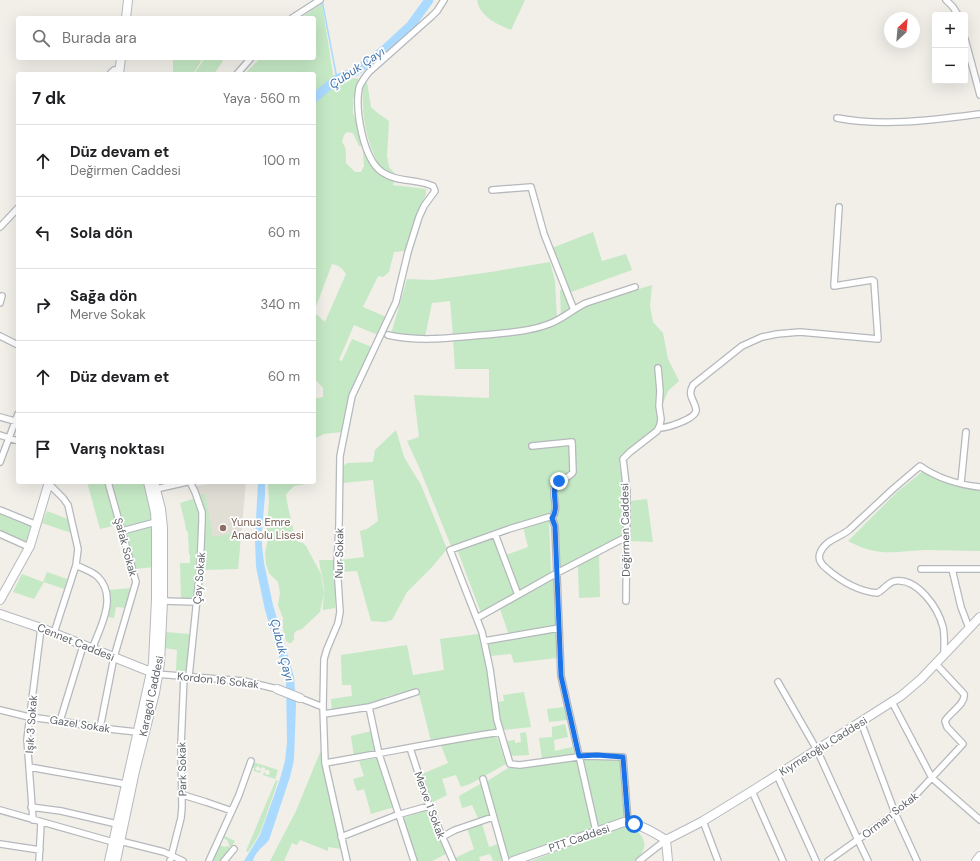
<!DOCTYPE html>
<html lang="tr">
<meta charset="utf-8">
<style>
:root{--surface:#fff;--page:#f6f6f6;--text:#202124;--muted:#757577;--line:#e0e0e0}
body{margin:0;font-family:"DM Sans",sans-serif;background:var(--page);color:var(--text)}
.controls{position:absolute;right:12px;top:12px;display:grid;overflow:hidden;border-radius:4px;box-shadow:0 4px 16px #0002}
.controls button{width:36px;height:36px;display:grid;place-items:center;padding:0;border:0;border-bottom:1px solid var(--line);background:var(--surface);color:var(--text);font:20px sans-serif}
.compass{position:absolute;left:884px;top:12px;width:36px;height:36px;border-radius:50%;background:var(--surface);box-shadow:0 4px 16px #0002;rotate:26deg}
.stop{position:absolute;width:12px;height:12px;margin:-9px;border:3px solid #1a73e8;border-radius:50%;background:#fff}
.stop.end{background:#1a73e8;border-color:#fff;box-shadow:0 1px 4px #0008}
.list{margin:0;padding:0;list-style:none}
h2{display:flex;justify-content:space-between;align-items:center;height:52px;margin:0;padding:0 16px;font-size:17px}
h2 small{font-size:13px;font-weight:400;color:var(--muted)}
.list li{display:grid;grid-template-columns:26px 1fr auto;gap:12px;align-items:center;box-sizing:border-box;height:72px;padding:0 16px;border-top:1px solid var(--line)}
.list b{display:block;font-size:15px;white-space:nowrap}
.list p{margin:0;font-size:13px;white-space:nowrap;color:var(--muted)}
.list em{font-size:13px;font-style:normal;color:var(--muted)}
.icon{flex:none;width:22px;height:22px;fill:none;stroke:currentColor;stroke-width:2;stroke-linecap:round;stroke-linejoin:round}
.map{position:relative;flex:none;width:980px;height:861px;overflow:hidden}
.search{position:absolute;background:var(--surface);box-shadow:0 4px 16px #0002;left:16px;top:16px;width:300px;height:44px;display:flex;align-items:center;gap:10px;box-sizing:border-box;padding:0 14px;border-radius:4px;color:var(--muted);font-size:15px}
.panel{position:absolute;background:var(--surface);box-shadow:0 4px 16px #0002;left:16px;top:72px;width:300px;height:412px;border-radius:4px}
.map>svg:first-child{display:block}
</style>
<div class="map">
<svg width="980" height="861" viewBox="0 0 980 861">
<rect width="100%" height="100%" fill="#f1efe8"/>
<path fill="#e1ded6" d="M221 482H246L238 569 203 556 205 518 196 486Z"/>
<path fill="#c5e8c5" fill-rule="evenodd" d="M477 0H525L511 30C497 24 480 17 477 0Z
M322 3 333 75 344 83C349 80 353 77 359 79L353 100V113L365 145 359 146 353 133 347 132 344 135 342 142C348 149 345 155 346 163L355 172H361L364 166 363 151 366 150 375 169 384 175C367 145 361 119 363 85L367 82 371 107C376 112 383 117 389 121L387 156 389 167 395 174 393 185 426 189V194L407 248 404 251 394 252 389 272 383 277 378 276 363 307 386 317 378 335 354 325 339 360 342 361 352 339 372 347 349 398 342 432 324 434 314 439V399L323 397V388L314 378V74H245L260 58H314V18H301ZM332 264C339 265 342 268 346 274L325 322 314 312Z
M173 58H203L193 74H173Z
M205 58H219L223 61 214 74H194Z
M593 232 602 261 626 254 632 270 571 292 576 306 561 317 560 291 564 286 552 248Z
M550 262 555 281 557 319C525 333 486 332 453 336L450 301 432 303 425 337H411L391 334 407 279 433 280 491 272Z
M652 285 650 306 653 322 663 333 668 359 679 381 668 391 661 408 659 420 657 427 651 433 627 453 619 463C622 481 630 520 623 537L558 570 553 515 551 514 451 546 419 467 407 441 419 437 414 395 489 398V369H455L453 338 549 326 581 307Z
M396 430 404 457 421 485 447 549 433 566 407 592 392 620 385 622 371 621 357 571 339 572 340 560 364 557 360 531 367 529 378 521 373 480 343 483 342 466 348 463 373 462 375 450Z
M923 471 980 489V551C962 551 944 550 927 550 893 551 880 558 848 541L897 492Z
M87 482H105L117 525 100 529Z
M109 482H143L151 508 152 521 123 529Z
M268 482H308L305 484 294 486 288 492 286 495 288 507 295 537 298 542 303 543 306 546 321 574 324 593 320 612 302 629 296 631 294 634V640L291 643H289L286 641 283 629V618L278 605 280 593 278 582 269 573 266 564 265 553 268 540 267 528 269 500Z
M205 494 213 537 241 532 238 569 202 570 205 518 199 495Z
M193 499 197 507 199 518 194 598 193 599 181 598 180 563H190V555L189 554 188 532 186 530C185 521 182 512 180 503Z
M647 499 653 542 629 541 630 501Z
M47 511 70 520 74 534 42 523Z
M0 513 32 527 26 543 0 532Z
M549 519 551 573 519 593 506 555 528 547 523 527Z
M154 525V567L135 569 125 532Z
M494 537 509 578 516 593 481 613 457 549Z
M599 555 600 597 579 598 578 566Z
M319 560H334L335 589V608L323 610C322 603 325 595 324 588 323 578 320 570 319 560Z
M47 572 67 579 64 589 44 582 34 599 13 592 22 574 43 582Z
M555 577 557 627 509 635 500 609Z
M132 588 127 608 116 607 114 618 108 617 110 599 108 590Z
M557 630V658L514 663 511 654 491 656 488 643Z
M165 632 189 634 188 672 176 671 177 650 164 648Z
M478 634 482 641 497 730 431 741 418 690 385 697 386 701 332 712 331 699 352 696 351 685H342L341 655 407 645 413 675 444 670 440 639Z
M524 692 531 727 503 730 497 702 504 701 503 695Z
M564 707 567 720 549 722 547 709Z
M565 724 568 737 554 740 555 751 572 747 574 755 542 759 539 738 552 737V727Z
M371 731 376 752 354 757 351 736Z
M526 732 529 755 510 756 507 741 515 740V743L521 742 520 733Z
M496 734 506 764 470 784 461 787 456 775 442 779 447 795 431 803 422 774 448 763 440 743Z
M321 750 323 770 341 849 328 847V851L300 840 297 845 292 843 284 861H270L296 811Z
M377 758 394 807 371 814 364 789 357 791 353 779 364 776 359 761Z
M582 758 620 759 626 818 598 827Z
M576 759 593 826 592 829 509 859 486 782 508 768H518Z
M253 762 278 770 275 779 263 775 264 772 267 775 270 774 269 770H265V768L262 767 261 769 258 766 255 768 257 771 261 770 260 773 254 771V768L251 767Z
M276 780 278 781 261 830 259 835 248 852 246 851Z
M482 783 492 815 479 820 472 805 462 808 459 796Z
M427 810 430 813 446 854 432 861H417L403 818Z
M482 824 489 847 498 844 503 861H493L490 854 479 857 480 861H456L455 858 474 849 467 828Z
M622 826C633 825 647 836 644 848 642 854 638 858 634 861H531Z
M223 835 235 841 232 846 230 847 227 840 223 838 220 845 224 847 228 846 230 848 222 861H211Z"/>
<path fill="#aadaff" d="M334 76 339 81 314 102V93Z
M258 482H265V496L262 530V546L264 563 273 605 294 677 296 704 294 760 290 777 269 840C263 847 255 852 253 861H244L260 835 280 779 285 761 287 742 286 680 265 610 256 567 255 538Z"/>
<g fill="none" stroke-linecap="round" stroke-linejoin="round">
<path stroke="#aadaff" stroke-width="1.5" d="M322 0 337 79"/>
<path stroke="#aadaff" stroke-width="9" d="M314 98 337 79 356 71 385 49 411 25 429 0"/>
<g stroke="#b5b8bc" stroke-width="8">
<path id="street" d="M946 0 953 7 958 15
M292 18 320 0
M965 39 980 95
M110 74 114 70H120
M237 74 251 58
M837 118C884 127 933 120 980 114
M492 190 531 187 544 234 574 310
M0 227 18 208
M0 303 2 296
M388 335C418 342 452 338 483 335 504 333 528 332 549 324 563 319 573 309 586 303L635 287
M0 336 18 345
M0 417 18 422
M659 428C666 428 698 419 696 409 694 399 687 396 693 385L742 346 762 337 777 334 800 332 878 339 874 281 872 280 834 286 839 207
M0 435 18 441
M532 446 572 442 573 472C569 479 558 479 555 486 551 497 560 507 552 518
M0 462 18 414
M961 483 966 432
M49 484 63 498 68 505 78 549 76 565 54 633
M156 489 187 482
M0 510 37 525
M552 518 549 517 509 529 450 550 482 632 490 669 497 720 510 764 520 765 585 756 623 757 628 822
M552 518 555 526 561 676 596 831
M122 531 156 522
M0 534 29 547
M495 534 518 595
M76 565C83 569 92 571 98 577 118 597 100 628 92 649
M921 569H980
M952 569 961 607 969 628
M163 601 197 602
M626 601 627 493 623 459 630 452 657 431 660 425 661 419 659 406 660 391 658 368
M477 618 557 573 626 537
M484 641 559 628
M944 655C944 646 945 636 943 627 938 608 918 578 895 581 888 582 884 590 877 593 857 591 842 582 827 569 822 565 817 560 820 553 825 540 839 538 849 530L893 489 920 466C937 478 960 485 980 487
M156 674 244 681 277 689
M189 676 200 569 202 521V512L195 492 190 482
M778 682 817 750 858 840 868 861
M300 698 323 707
M892 702 932 778 980 820
M369 707 379 754 414 861
M0 710 29 717 60 721 100 728 137 732
M324 714 369 707 416 692
M60 721 83 646
M861 722 895 813 917 861
M100 728 114 657 136 582 108 482
M410 748 429 806 453 861
M325 763C384 753 441 741 500 732
M29 767 125 784
M777 775 816 861
M483 779 506 861
M752 791 783 861
M183 795 206 802 232 811
M31 807 61 811 117 824
M0 810 113 842
M33 820 27 739 41 628
M703 821 718 861
M341 837 397 815 429 806
M442 837 455 830 493 817
M120 841 164 852 183 861
M0 844 40 850
M39 861 41 823
M170 861 181 818 182 807 181 745 184 676
M209 861 239 795 251 761
M224 861 234 849
M347 861 325 763 323 707 324 659 327 649 338 623 340 612 337 565 339 525 340 456 352 396 396 302 408 252 419 217 424 206 435 191 433 186 430 185C415 179 396 182 382 172 363 159 355 110 359 88 361 82 365 77 369 72L432 16 437 11 444 0
M639 861 666 840
M828 861 895 813 911 800 963 744 947 727 945 721C950 712 966 704 964 694L936 664"/>
</g>
<g stroke="#b6babf" stroke-width="10">
<path id="secondary" d="M126 18 128 0
M119 74 121 58
M0 600 30 546 49 482
M0 614 41 628 151 672
M277 689 300 698
M666 840 703 821 752 791 901 696 921 679 980 617
M666 840 668 861
M109 861 153 663 156 599V528L155 512 148 482
M116 861 135 771 155 693 160 663 163 601V528L161 509 154 482
M513 861 624 822C639 823 655 833 666 840
M976 861 980 856"/>
</g>
<use href="#street" stroke="#fff" stroke-width="5.5"/>
<use href="#secondary" stroke="#fff" stroke-width="8"/>
</g>
<g fill="none" stroke-linecap="round" stroke-linejoin="round">
<path stroke="#1a73e8" stroke-width="5" d="M559 481C548 491 561 506 552 518L555 526 561 676 579 756 597 755 623 757 628 822 634 824"/>
</g>
<circle fill="#8d6e63" stroke="#fff" stroke-width="1.5" cx="223" cy="528" r="4"/>
<g text-anchor="middle" dominant-baseline="central" stroke-width="3.5" stroke-linejoin="round" paint-order="stroke">
<g font-size="11" fill="#785e54" stroke="#fff" text-anchor="start">
<text x="231" y="522">Yunus Emre<tspan x="231" dy="13">Anadolu Lisesi</tspan></text>
</g>
<g font-size="11" fill="#5f6368" stroke="#fff">
<text transform="translate(625 530) rotate(-91)">Değirmen Caddesi</text>
<text transform="translate(126 547) rotate(75)">Şafak Sokak</text>
<text transform="translate(339 553) rotate(-89)">Nur Sokak</text>
<text transform="translate(199 578) rotate(-85)">Çay Sokak</text>
<text transform="translate(76 642) rotate(22)">Cennet Caddesi</text>
<text transform="translate(218 680) rotate(6)">Kordon 16 Sokak</text>
<text transform="translate(151 696) rotate(-78)">Karagöl Caddesi</text>
<text transform="translate(31 724) rotate(-86)">Işık 3 Sokak</text>
<text transform="translate(80 724) rotate(9)">Gazel Sokak</text>
<text transform="translate(823 746) rotate(-32)">Kıymetoğlu Caddesi</text>
<text transform="translate(182 769) rotate(-91)">Park Sokak</text>
<text transform="translate(430 805) rotate(70)">Merve 1 Sokak</text>
<text transform="translate(890 815) rotate(-38)">Orman Sokak</text>
<text transform="translate(579 838) rotate(-19)">PTT Caddesi</text>
</g>
<g font-size="12" font-style="italic" fill="#4174aa" stroke="#fff">
<text transform="translate(357 68) rotate(-34)">Çubuk Çayı</text>
<text transform="translate(282 650) rotate(76)">Çubuk Çayı</text>
</g>
</g>
</svg>
<div class="controls">
<button>+</button>
<button>−</button>
</div>
<svg class="compass" viewBox="-18 -18 36 36"><path d="M0-13l5 13h-10z" fill="#e53935"/><path d="M0 13l5-13h-10z" fill="#757577"/></svg>
<div class="stop" style="left:634px;top:824px"></div>
<div class="stop end" style="left:559px;top:481px"></div>
<div class="search"><svg class="icon" aria-label="search" viewBox="0 0 24 24"><circle cx="10" cy="10" r="6"/><path d="M15 15l6 6"/></svg>Burada ara</div>
<section class="panel">
<h2>7 dk<small>Yaya · 560 m</small></h2>
<ul class="list">
<li><svg class="icon" aria-label="ahead" viewBox="0 0 24 24"><path d="M12 20V5M6 11l6-6 6 6"/></svg><div><b>Düz devam et</b><p>Değirmen Caddesi</p></div><em>100 m</em></li>
<li><svg class="icon" aria-label="left" viewBox="0 0 24 24"><path d="M17 20v-9H6M10 6l-5 5 5 5"/></svg><div><b>Sola dön</b></div><em>60 m</em></li>
<li><svg class="icon" aria-label="right" viewBox="0 0 24 24"><path d="M7 20v-9h11M14 6l5 5-5 5"/></svg><div><b>Sağa dön</b><p>Merve Sokak</p></div><em>340 m</em></li>
<li><svg class="icon" aria-label="ahead" viewBox="0 0 24 24"><path d="M12 20V5M6 11l6-6 6 6"/></svg><div><b>Düz devam et</b></div><em>60 m</em></li>
<li><svg class="icon" aria-label="arrive" viewBox="0 0 24 24"><path d="M6 21V4h12l-3 4 3 4H6"/></svg><div><b>Varış noktası</b></div></li>
</ul>
</section>
</div>
